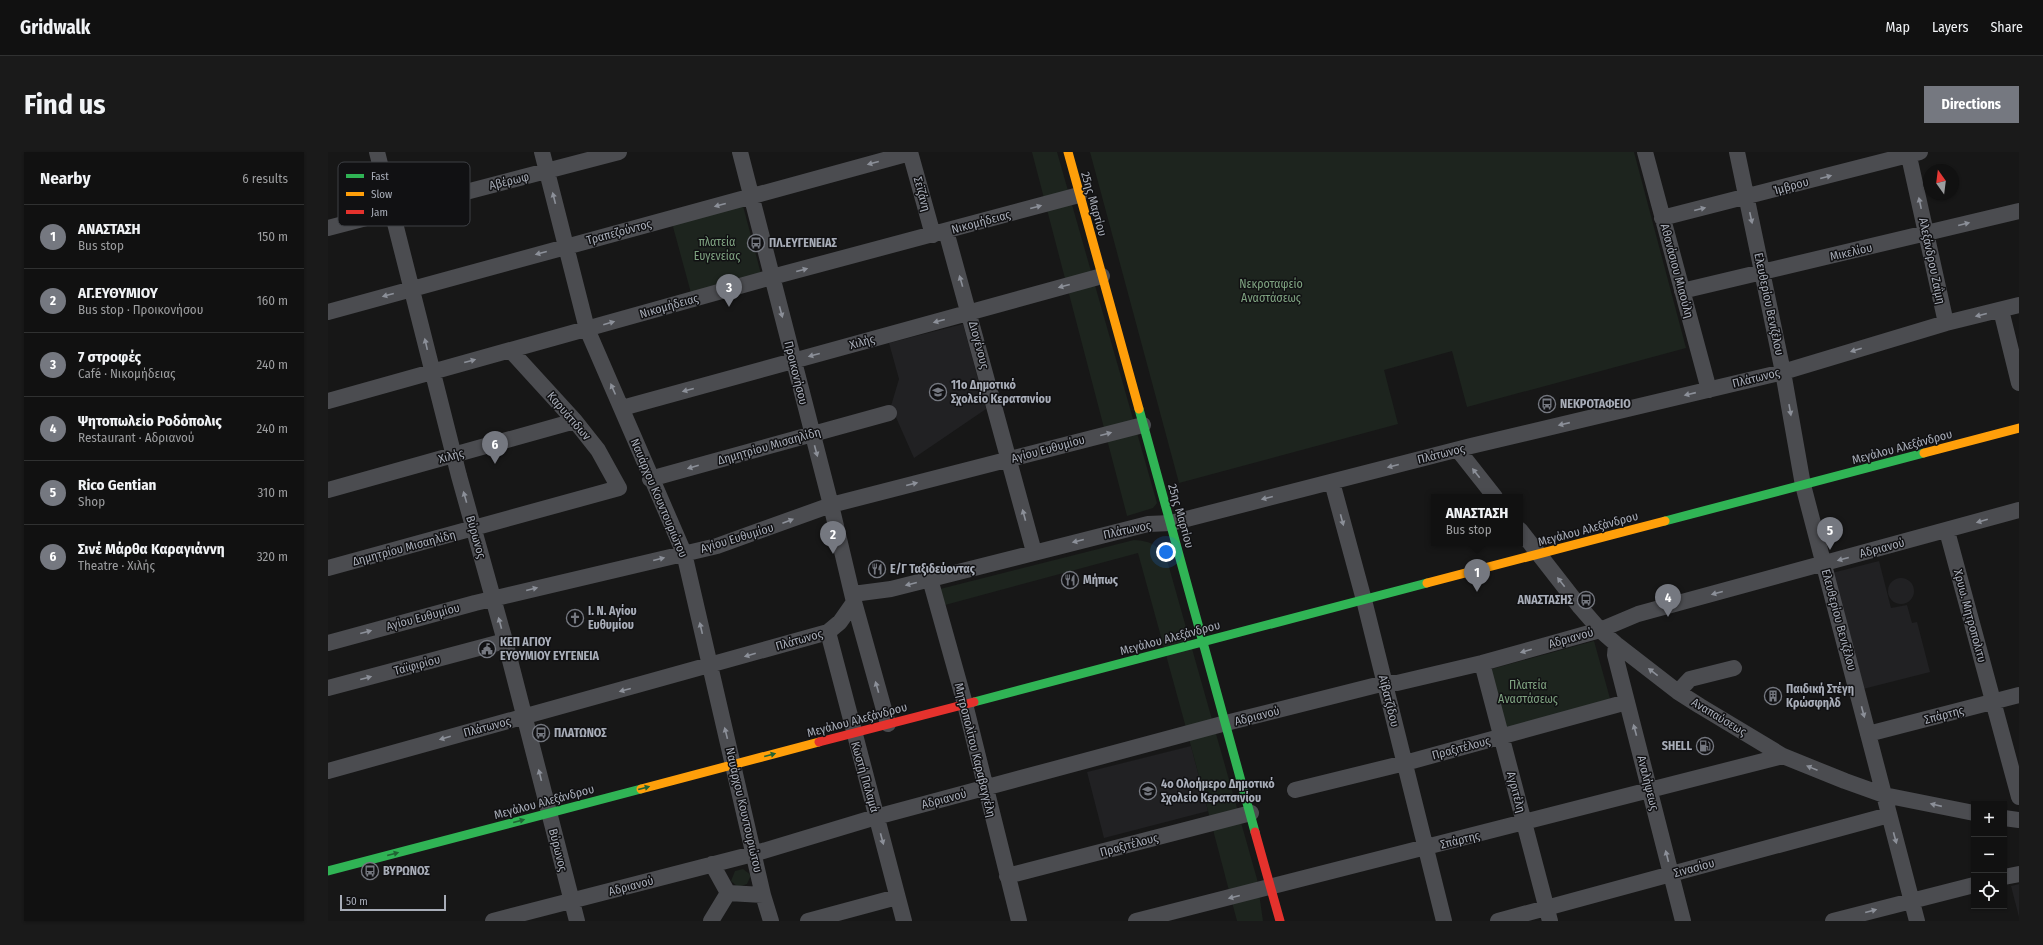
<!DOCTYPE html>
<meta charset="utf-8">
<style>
:root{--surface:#111;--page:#1a1a1a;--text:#f1f3f6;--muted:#9c9d9f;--line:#303131;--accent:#757880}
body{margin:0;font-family:"Fira Sans Condensed",sans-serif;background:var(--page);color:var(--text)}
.controls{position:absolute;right:12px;bottom:12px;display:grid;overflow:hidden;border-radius:0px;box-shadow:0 1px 3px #0004}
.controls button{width:36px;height:36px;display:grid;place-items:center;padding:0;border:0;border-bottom:1px solid var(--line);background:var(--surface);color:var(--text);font:20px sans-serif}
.compass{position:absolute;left:1595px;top:12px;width:36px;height:36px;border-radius:50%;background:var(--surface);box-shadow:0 1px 3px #0004;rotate:346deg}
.scale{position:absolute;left:12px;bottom:10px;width:106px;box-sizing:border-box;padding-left:4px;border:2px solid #a8adb8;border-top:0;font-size:11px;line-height:14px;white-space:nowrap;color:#a8adb8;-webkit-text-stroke:3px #111113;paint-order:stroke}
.you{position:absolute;left:838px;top:400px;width:14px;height:14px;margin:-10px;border:3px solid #fff;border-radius:50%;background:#1a73e8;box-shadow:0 0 0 6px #1a73e833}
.badge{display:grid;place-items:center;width:26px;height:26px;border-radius:50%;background:var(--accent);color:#fff;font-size:13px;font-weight:700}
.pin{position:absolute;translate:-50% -33px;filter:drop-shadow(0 1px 2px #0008)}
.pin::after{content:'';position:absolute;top:21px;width:14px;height:12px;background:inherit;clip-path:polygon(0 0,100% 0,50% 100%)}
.popup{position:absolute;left:1103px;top:342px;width:92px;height:52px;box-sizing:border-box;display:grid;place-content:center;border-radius:0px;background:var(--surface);filter:drop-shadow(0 1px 3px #0005);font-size:13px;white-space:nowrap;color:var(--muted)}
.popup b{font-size:15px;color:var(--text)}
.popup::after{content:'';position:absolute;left:50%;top:100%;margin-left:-8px;border:8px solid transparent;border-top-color:var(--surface)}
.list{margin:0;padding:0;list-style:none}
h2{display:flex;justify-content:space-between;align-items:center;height:52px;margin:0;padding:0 16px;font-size:17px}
h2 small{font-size:13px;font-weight:400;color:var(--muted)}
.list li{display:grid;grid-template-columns:26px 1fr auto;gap:12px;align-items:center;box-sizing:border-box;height:64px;padding:0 16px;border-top:1px solid var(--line)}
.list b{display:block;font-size:15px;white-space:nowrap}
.list p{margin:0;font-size:13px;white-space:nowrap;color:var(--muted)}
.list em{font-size:13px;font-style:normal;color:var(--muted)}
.icon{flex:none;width:22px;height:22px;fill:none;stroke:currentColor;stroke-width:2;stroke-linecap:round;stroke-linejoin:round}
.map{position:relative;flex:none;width:1691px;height:769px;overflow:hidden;border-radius:0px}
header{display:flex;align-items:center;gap:24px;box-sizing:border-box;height:56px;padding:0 20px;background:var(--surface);border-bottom:1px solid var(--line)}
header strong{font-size:19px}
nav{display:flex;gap:22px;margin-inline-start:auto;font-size:14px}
.intro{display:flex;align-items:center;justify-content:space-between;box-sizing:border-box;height:96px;padding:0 24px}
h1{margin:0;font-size:28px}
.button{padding:10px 18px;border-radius:0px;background:var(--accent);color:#fff;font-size:14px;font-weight:700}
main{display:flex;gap:24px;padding:0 24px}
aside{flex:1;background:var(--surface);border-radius:0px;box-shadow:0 1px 3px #0004}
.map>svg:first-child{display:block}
</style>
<header>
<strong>Gridwalk</strong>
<nav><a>Map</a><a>Layers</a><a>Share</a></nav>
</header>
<div class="intro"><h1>Find us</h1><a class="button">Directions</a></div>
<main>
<aside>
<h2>Nearby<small>6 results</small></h2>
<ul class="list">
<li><span class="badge">1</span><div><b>ΑΝΑΣΤΑΣΗ</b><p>Bus stop</p></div><em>150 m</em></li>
<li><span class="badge">2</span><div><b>ΑΓ.ΕΥΘΥΜΙΟΥ</b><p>Bus stop · Προικονήσου</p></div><em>160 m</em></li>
<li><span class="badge">3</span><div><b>7 στροφές</b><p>Café · Νικομήδειας</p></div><em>240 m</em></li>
<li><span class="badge">4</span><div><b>Ψητοπωλείο Ροδόπολις</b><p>Restaurant · Αδριανού</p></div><em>240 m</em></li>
<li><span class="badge">5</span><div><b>Rico Gentian</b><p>Shop</p></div><em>310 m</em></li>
<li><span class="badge">6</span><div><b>Σινέ Μάρθα Καραγιάννη</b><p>Theatre · Χιλής</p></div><em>320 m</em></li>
</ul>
</aside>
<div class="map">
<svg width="1691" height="769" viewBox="0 0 1691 769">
<rect width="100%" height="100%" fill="#171717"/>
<path fill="#212123" d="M635 172 658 257 586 306 563 254 571 227 561 191Z
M1551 409 1563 456 1579 453 1584 471 1589 470 1602 520 1535 537 1504 421Z
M1560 439a13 13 0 1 1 26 0a13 13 0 1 1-26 0Z
M863 594 880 659 776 686 759 620Z
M1691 732V765L1683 734Z"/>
<path fill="#1d241e" d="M704 0H729L829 351 825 356 799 364Z
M762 0H1306L1358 196 1139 255 1124 199 1056 218 1070 272 851 331Z
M414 50 433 122 363 141 344 71Z
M806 388C823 389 830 393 839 408L929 727 935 769H909L863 594 810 401 617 453 612 437Z
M1266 489 1283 550 1176 579 1160 518Z
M415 717 423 723 419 732 410 735 403 729 407 719Z"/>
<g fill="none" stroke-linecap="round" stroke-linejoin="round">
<path stroke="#4b4c50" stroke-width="16" d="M49 0 131 324 177 489 249 769
M214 0 259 177 356 401 435 743 443 769
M582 0 605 83
M1317 0 1381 238
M1409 0 1455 220 1475 333 1589 769
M1580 0 1618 171
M1334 66 1592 0
M0 76 291 0
M618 79 706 400
M1354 139 1691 59
M1673 158 1691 231
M0 160 582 1
M0 249 444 125 751 43
M294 256 774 124
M1130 298 1167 345
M322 327 561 261
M1004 330 1036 448 1116 769
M0 338 247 269
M1192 378 1252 455 1272 478 1288 492 1350 540 1372 554 1455 604 1517 629 1556 643 1646 661
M1619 379 1691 645
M0 416 291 336 270 298 247 269 183 199
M602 427 637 552 691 769
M525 442 563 437 820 372 843 371 1143 294 1455 220 1618 171 1691 153
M526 450 560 572
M500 480 576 769
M0 491 147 451 389 394 503 353 815 273
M1288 492 1287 503 1355 769
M1154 511 1222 769
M0 536 177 489
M1350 540 1362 527 1406 516
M1540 582 1691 543
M0 619 500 480 512 470 526 450 503 353 412 0
M967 638 1077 611 1299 550
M1676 666 1691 668
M679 724 923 661
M1676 725 1691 722
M400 741 435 743
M165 769 425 702 548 665 898 571 1057 531H1069L1154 511 1272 478 1310 462 1691 358
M383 769 400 741 384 712
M480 769 569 745
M808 769 1455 604
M1170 769 1561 663
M1505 769 1646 733"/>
<path stroke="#30b455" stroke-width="9" d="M811 257 927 680
M1337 369 1596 301
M646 550 1099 431
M0 719 313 637"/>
<path stroke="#ff9f0a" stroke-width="9" d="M740 0 811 257
M1596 301 1691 276
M1099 431 1337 369
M313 637 491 590"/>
<path stroke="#e5322d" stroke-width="9" d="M491 590 646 550
M927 680 952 769"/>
</g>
<defs><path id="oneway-solid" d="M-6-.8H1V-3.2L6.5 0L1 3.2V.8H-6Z"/></defs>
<g fill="#8c9099">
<use href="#oneway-solid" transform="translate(545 11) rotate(165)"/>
<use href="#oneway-solid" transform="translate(1498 25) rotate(-15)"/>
<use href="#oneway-solid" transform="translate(226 46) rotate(-104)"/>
<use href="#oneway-solid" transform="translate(1592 51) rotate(-102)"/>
<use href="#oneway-solid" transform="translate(392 53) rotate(165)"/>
<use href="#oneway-solid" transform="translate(708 55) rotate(-15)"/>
<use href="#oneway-solid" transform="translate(1372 57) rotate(-14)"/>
<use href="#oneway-solid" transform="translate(1423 66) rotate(78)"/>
<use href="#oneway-solid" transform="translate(1636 72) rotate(-14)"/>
<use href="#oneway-solid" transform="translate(213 101) rotate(165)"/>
<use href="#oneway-solid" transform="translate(474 118) rotate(-15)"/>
<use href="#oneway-solid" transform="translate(633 129) rotate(-106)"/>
<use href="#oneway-solid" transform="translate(736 134) rotate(165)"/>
<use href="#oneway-solid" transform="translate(60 143) rotate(165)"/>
<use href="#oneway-solid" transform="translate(453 160) rotate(75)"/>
<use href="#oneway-solid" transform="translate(1653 163) rotate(166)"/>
<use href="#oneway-solid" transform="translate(611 169) rotate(165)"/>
<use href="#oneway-solid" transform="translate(281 171) rotate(-16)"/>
<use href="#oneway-solid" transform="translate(98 192) rotate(-103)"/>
<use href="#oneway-solid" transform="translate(1528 198) rotate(163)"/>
<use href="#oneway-solid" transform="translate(486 203) rotate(165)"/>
<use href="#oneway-solid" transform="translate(142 209) rotate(-15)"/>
<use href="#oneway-solid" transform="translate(285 237) rotate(-114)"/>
<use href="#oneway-solid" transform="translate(360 238) rotate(165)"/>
<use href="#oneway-solid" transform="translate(1362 242) rotate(167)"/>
<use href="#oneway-solid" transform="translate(1462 258) rotate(80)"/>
<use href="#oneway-solid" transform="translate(1236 272) rotate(167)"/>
<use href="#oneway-solid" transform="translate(778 282) rotate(-15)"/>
<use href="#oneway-solid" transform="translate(488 299) rotate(75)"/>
<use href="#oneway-solid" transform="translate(1065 314) rotate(166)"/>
<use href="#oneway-solid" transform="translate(365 315) rotate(164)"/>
<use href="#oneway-solid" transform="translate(1148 321) rotate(-128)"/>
<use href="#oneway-solid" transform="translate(584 332) rotate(-14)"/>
<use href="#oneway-solid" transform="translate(137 345) rotate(-106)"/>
<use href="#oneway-solid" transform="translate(939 346) rotate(166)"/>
<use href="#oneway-solid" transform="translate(696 363) rotate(-105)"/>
<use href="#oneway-solid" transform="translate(1014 368) rotate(75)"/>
<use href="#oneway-solid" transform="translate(460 369) rotate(-21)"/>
<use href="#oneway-solid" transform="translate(1654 369) rotate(164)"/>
<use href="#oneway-solid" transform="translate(750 389) rotate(166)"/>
<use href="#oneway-solid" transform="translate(331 407) rotate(-14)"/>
<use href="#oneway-solid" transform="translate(1515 407) rotate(165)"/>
<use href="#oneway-solid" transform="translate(1233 430) rotate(-128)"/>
<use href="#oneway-solid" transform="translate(583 432) rotate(166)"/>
<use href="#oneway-solid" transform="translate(204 437) rotate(-14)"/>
<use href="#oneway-solid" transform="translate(1389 441) rotate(165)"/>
<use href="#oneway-solid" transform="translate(172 471) rotate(-105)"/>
<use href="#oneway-solid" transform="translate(373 476) rotate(-103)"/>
<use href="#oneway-solid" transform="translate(38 480) rotate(-15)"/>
<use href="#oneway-solid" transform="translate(1198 499) rotate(164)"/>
<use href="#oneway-solid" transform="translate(422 503) rotate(164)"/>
<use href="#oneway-solid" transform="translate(1325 520) rotate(-142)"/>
<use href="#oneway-solid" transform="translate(38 526) rotate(-15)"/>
<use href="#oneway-solid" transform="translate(549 535) rotate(-106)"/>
<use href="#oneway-solid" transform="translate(297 538) rotate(165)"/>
<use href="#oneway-solid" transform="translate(1535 560) rotate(75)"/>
<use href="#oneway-solid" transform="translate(1307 578) rotate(-105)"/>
<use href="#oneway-solid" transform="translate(398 581) rotate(-104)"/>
<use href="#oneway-solid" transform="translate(117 586) rotate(164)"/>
<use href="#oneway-solid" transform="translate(1484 616) rotate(-158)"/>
<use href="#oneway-solid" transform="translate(212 623) rotate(-104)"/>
<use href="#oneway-solid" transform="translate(1608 653) rotate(-167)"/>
<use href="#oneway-solid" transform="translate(1567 686) rotate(75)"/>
<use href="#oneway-solid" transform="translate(554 687) rotate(75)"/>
<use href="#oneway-solid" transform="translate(1339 704) rotate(-104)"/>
<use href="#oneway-solid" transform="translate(906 745) rotate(166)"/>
<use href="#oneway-solid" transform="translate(1543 759) rotate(-15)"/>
</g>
<g fill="#206234">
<use href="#oneway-solid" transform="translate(442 603) rotate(-15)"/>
<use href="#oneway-solid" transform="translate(316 636) rotate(-15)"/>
<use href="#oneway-solid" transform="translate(191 669) rotate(-15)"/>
<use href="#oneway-solid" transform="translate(65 702) rotate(-15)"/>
</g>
<defs>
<g id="bus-ring" transform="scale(0.9)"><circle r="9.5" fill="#111113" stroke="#757880" stroke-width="1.5"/><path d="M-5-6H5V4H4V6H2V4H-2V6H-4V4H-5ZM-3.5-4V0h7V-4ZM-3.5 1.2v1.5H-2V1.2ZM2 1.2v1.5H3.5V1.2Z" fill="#757880"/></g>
<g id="school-ring" transform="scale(0.9)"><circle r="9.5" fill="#111113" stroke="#757880" stroke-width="1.5"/><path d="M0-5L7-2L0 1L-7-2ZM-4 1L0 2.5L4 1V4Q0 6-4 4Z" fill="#757880"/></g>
<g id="restaurant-ring" transform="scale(0.9)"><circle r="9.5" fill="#111113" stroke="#757880" stroke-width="1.5"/><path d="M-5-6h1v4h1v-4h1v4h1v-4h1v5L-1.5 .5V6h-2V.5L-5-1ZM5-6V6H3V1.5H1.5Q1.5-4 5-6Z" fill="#757880"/></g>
<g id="church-ring" transform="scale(0.9)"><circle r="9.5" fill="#111113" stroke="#757880" stroke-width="1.5"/><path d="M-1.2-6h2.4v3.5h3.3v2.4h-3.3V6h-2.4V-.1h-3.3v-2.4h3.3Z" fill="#757880"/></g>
<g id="civic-ring" transform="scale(0.9)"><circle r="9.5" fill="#111113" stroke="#757880" stroke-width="1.5"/><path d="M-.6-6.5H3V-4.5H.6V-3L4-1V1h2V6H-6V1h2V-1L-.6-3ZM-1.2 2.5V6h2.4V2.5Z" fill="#757880"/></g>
<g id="building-ring" transform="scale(0.9)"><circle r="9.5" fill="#111113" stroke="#757880" stroke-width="1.5"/><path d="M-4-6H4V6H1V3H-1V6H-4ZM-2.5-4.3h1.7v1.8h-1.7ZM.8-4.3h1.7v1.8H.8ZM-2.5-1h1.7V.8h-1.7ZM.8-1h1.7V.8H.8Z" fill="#757880"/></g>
<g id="fuel-ring" transform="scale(0.9)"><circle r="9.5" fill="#111113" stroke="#757880" stroke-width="1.5"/><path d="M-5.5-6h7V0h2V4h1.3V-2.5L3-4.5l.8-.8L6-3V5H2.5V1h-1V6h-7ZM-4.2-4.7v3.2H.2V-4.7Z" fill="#757880"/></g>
</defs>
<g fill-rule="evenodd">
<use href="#bus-ring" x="428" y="91"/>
<use href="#school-ring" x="610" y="240"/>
<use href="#bus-ring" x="1219" y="252"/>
<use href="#restaurant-ring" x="549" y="417"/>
<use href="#restaurant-ring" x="742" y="428"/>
<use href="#bus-ring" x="1258" y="448"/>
<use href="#church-ring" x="247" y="466"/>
<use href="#civic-ring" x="159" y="497"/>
<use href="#building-ring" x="1445" y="544"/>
<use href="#bus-ring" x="213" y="581"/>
<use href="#fuel-ring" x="1377" y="594"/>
<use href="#school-ring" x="820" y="639"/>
<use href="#bus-ring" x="42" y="719"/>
</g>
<g text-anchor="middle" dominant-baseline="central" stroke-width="3" stroke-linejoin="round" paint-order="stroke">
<g font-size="12" fill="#a8adb8" stroke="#111113">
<text transform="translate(181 29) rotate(-14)">Αβέρωφ</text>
<text transform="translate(1463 34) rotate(-15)">Ίμβρου</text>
<text transform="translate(594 42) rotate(75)">Σεϊζάνη</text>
<text transform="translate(766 52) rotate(74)">25ης Μαρτίου</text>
<text transform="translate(653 70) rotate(-15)">Νικομήδειας</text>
<text transform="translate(291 80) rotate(-15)">Τραπεζούντος</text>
<text transform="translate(1523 100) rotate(-13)">Μικελίου</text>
<text transform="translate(1604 109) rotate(78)">Αλεξάνδρου Ζαΐμη</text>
<text transform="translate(1349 119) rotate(75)">Αθανάσιου Μιαούλη</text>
<text transform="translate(1441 152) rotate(78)">Ελευθερίου Βενιζέλου</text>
<text transform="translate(341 154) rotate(-16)">Νικομήδειας</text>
<text transform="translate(534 190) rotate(-15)">Χιλής</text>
<text transform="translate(651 193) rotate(75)">Διογένους</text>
<text transform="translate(468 221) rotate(76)">Προικονήσου</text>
<text transform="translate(1428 226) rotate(-14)">Πλάτωνος</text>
<text transform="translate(241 264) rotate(49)">Καρυάτιδων</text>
<text transform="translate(441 294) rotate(-16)">Δημητρίου Μισαηλίδη</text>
<text transform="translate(1574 295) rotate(-15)">Μεγάλου Αλεξάνδρου</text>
<text transform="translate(720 297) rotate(-15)">Αγίου Ευθυμίου</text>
<text transform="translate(1113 302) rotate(-14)">Πλάτωνος</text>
<text transform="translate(123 304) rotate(-15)">Χιλής</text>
<text transform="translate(331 346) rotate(67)">Ναυάρχου Κουντουριώτου</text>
<text transform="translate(853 364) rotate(74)">25ης Μαρτίου</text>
<text transform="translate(1260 377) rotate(-15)">Μεγάλου Αλεξάνδρου</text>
<text transform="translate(799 378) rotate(-12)">Πλάτωνος</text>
<text transform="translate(148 385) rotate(74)">Βύρωνος</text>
<text transform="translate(409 386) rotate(-17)">Αγίου Ευθυμίου</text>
<text transform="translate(76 396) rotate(-15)">Δημητρίου Μισαηλίδη</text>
<text transform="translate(1554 396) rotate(-15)">Αδριανού</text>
<text transform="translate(1642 464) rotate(75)">Χρυω. Μητροπολιτυ</text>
<text transform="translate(95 465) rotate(-15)">Αγίου Ευθυμίου</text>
<text transform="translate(1511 468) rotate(75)">Ελευθερίου Βενιζέλου</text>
<text transform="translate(842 486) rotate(-15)">Μεγάλου Αλεξάνδρου</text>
<text transform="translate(1243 486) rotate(-16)">Αδριανού</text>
<text transform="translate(471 488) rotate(-16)">Πλάτωνος</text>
<text transform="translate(89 513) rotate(-15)">Ταϊφιρίου</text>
<text transform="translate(1061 549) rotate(76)">Αϊβατζίδου</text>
<text transform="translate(1616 563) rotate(-15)">Σπάρτης</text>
<text transform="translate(929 564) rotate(-14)">Αδριανού</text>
<text transform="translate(1391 565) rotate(31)">Αναπαύσεως</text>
<text transform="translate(529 568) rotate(-15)">Μεγάλου Αλεξάνδρου</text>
<text transform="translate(159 575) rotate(-15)">Πλάτωνος</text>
<text transform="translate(1133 596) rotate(-15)">Πραξιτέλους</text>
<text transform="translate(647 598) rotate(76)">Μητροπολίτου Καραβαγγέλη</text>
<text transform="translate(537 625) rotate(74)">Κωστή Παλαμά</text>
<text transform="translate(1320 631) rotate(76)">Αναλήψεως</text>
<text transform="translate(1188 640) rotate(75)">Αγριτέλη</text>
<text transform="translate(616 647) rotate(-15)">Αδριανού</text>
<text transform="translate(216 650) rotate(-15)">Μεγάλου Αλεξάνδρου</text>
<text transform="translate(416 658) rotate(77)">Ναυάρχου Κουντουριώτου</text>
<text transform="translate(1132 688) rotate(-14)">Σπάρτης</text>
<text transform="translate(801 693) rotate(-15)">Πραξιτέλους</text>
<text transform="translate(230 698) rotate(76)">Βύρωνος</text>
<text transform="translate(1366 716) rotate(-15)">Σινασίου</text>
<text transform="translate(303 734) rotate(-15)">Αδριανού</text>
</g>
<g font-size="12" fill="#7fa381" stroke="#111113">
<text x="389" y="90">πλατεία<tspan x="389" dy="14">Ευγενείας</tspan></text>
<text x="943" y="132">Νεκροταφείο<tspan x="943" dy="14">Αναστάσεως</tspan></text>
<text x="1200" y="533">Πλατεία<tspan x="1200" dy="14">Αναστάσεως</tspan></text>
</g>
<g font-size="12" font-weight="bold" fill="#a8adb8" stroke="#111113" text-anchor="start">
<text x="441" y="91">ΠΛ.ΕΥΓΕΝΕΙΑΣ</text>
<text x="623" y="233">11o Δημοτικό<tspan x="623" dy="14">Σχολείο Κερατσινίου</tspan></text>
<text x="1232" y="252">ΝΕΚΡΟΤΑΦΕΙΟ</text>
<text x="562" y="417">Ε/Γ Ταξιδεύοντας</text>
<text x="755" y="428">Μήπως</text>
<text x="1245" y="448" text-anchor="end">ΑΝΑΣΤΑΣΗΣ</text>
<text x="260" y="459">Ι. Ν. Αγίου<tspan x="260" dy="14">Ευθυμίου</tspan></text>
<text x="172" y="490">ΚΕΠ ΑΓΙΟΥ<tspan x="172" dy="14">ΕΥΘΥΜΙΟΥ ΕΥΓΕΝΕΙΑ</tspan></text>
<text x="1458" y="537">Παιδική Στέγη<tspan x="1458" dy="14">Κρώσφηλδ</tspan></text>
<text x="226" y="581">ΠΛΑΤΩΝΟΣ</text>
<text x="1364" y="594" text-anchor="end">SHELL</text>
<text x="833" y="632">4o Ολοήμερο Δημοτικό<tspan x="833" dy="14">Σχολείο Κερατσινίου</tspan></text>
<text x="55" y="719">ΒΥΡΩΝΟΣ</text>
</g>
</g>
<rect x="10" y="10" width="132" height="64" rx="6" fill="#111113" stroke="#3e4045" stroke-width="1"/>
<rect x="18" y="22" width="18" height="4" fill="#30b455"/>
<rect x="18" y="40" width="18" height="4" fill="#ff9f0a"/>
<rect x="18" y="58" width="18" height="4" fill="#e5322d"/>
<g font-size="11" fill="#a8adb8">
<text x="43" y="28">Fast</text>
<text x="43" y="46">Slow</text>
<text x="43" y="64">Jam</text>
</g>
</svg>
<div class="controls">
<button>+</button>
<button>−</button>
<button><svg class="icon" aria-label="locate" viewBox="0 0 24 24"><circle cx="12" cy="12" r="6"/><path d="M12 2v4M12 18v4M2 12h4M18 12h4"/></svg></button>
</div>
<svg class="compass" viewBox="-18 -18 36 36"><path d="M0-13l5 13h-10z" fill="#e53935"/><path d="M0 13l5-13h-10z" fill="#9c9d9f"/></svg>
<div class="scale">50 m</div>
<div class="you"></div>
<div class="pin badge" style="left:1149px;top:440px">1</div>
<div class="popup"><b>ΑΝΑΣΤΑΣΗ</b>Bus stop</div>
<div class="pin badge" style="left:505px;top:402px">2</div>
<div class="pin badge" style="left:401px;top:155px">3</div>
<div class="pin badge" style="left:1340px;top:465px">4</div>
<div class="pin badge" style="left:1502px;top:398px">5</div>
<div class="pin badge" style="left:167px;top:312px">6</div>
</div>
</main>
